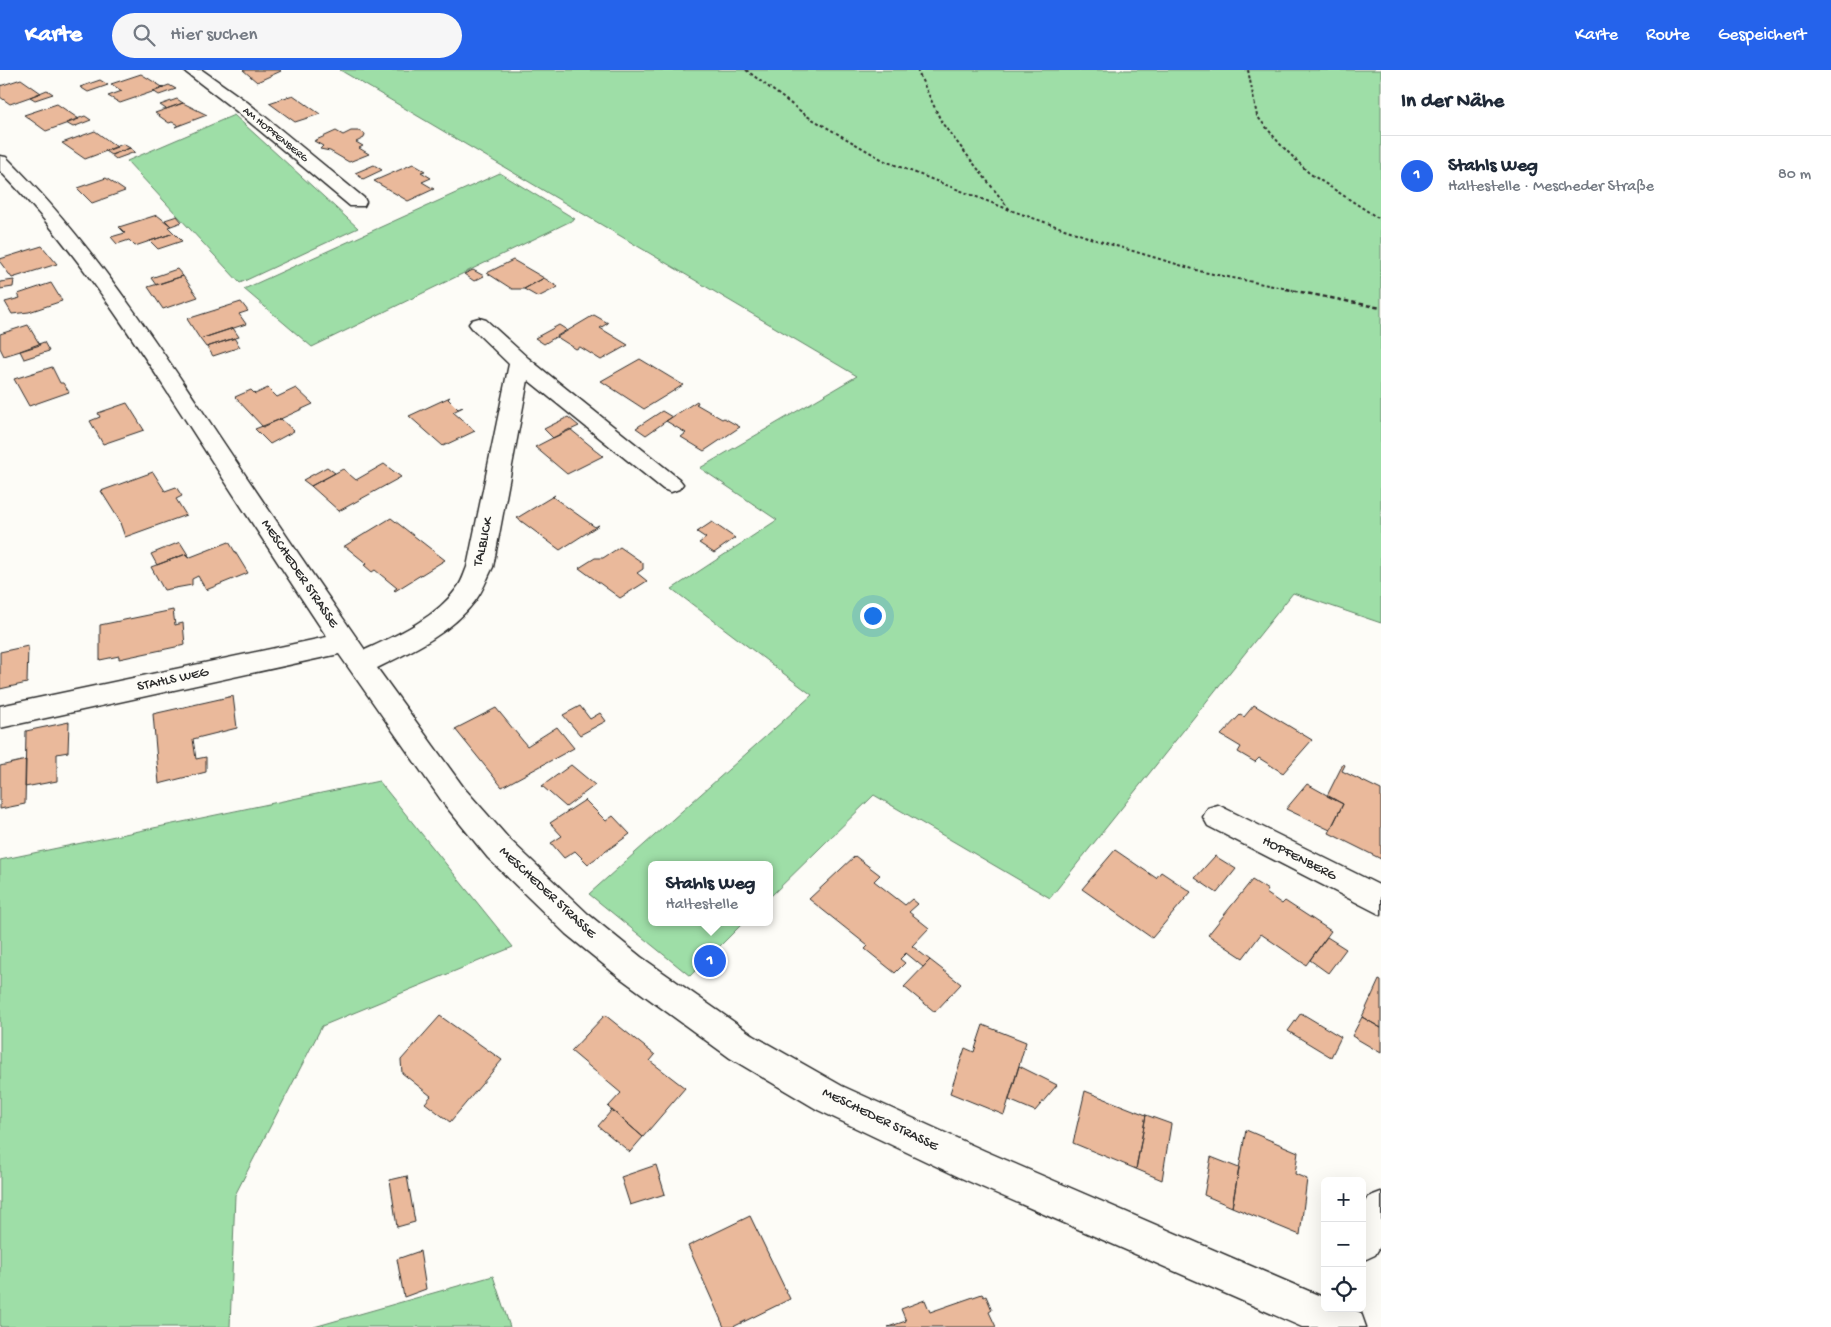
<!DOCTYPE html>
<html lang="de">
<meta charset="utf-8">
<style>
:root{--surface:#fff;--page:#f6f6f7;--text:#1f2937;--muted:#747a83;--line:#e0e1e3;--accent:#2563eb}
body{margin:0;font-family:"Gochi Hand",sans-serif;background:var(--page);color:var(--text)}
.controls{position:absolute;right:15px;bottom:15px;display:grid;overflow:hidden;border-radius:8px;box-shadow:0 5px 20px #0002}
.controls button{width:45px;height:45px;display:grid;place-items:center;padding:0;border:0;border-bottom:1px solid var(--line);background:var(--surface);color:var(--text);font:25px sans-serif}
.you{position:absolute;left:872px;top:545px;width:18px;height:18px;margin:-12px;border:4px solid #fff;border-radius:50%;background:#1a73e8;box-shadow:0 0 0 8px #1a73e833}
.badge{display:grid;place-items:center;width:32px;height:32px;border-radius:50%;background:var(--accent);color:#fff;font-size:16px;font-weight:700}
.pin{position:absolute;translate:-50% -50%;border:2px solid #fff;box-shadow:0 1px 5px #0006}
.popup{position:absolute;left:648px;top:791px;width:125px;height:65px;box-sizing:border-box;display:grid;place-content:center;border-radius:8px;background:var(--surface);filter:drop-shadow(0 1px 4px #0005);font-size:16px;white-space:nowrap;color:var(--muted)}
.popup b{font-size:19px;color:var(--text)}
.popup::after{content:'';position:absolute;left:50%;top:100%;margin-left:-10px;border:10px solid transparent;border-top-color:var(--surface)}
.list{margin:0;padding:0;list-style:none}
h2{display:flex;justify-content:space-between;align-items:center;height:65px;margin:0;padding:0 20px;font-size:21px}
h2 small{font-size:16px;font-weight:400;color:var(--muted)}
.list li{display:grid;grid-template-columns:32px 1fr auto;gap:15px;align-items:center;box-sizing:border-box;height:80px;padding:0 20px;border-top:1px solid var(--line)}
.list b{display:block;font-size:19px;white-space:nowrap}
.list p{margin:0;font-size:16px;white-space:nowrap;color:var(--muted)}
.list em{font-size:16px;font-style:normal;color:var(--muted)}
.icon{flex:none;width:28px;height:28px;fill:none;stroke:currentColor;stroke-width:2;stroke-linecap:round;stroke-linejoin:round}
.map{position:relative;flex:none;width:1381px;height:1257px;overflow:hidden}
header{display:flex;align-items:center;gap:30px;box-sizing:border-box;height:70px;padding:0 25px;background:var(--accent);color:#fff}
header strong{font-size:24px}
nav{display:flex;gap:28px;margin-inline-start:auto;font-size:18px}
.search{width:350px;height:45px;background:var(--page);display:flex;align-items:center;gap:12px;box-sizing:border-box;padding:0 18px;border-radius:28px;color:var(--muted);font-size:19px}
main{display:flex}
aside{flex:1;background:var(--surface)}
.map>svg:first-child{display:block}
</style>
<header>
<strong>Karte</strong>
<div class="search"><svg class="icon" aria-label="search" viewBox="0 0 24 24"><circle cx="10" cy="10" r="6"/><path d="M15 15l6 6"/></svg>Hier suchen</div>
<nav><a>Karte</a><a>Route</a><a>Gespeichert</a></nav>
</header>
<main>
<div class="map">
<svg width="1381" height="1257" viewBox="0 0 1381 1257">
<rect width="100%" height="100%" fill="#fdfcf7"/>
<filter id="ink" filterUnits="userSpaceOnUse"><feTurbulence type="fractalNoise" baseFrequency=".02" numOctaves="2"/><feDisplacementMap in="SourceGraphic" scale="10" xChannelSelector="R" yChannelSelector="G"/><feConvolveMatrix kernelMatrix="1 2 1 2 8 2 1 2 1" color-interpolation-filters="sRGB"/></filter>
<g filter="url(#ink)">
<path fill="#9edea7" stroke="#648469" d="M340 0H1381V553L1293 523 1050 828 874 725 769 828V795H651V852H744L690 906 589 824 812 625 672 519 777 450 700 398 857 306Z
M234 45 358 158 240 213 127 91Z
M500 103 575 149 312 277 244 219Z
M379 711 513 877 322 956 235 1125 230 1257H0V790Z
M493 1206 510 1257H314Z"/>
<path fill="#eab99b" stroke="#2b2b2b" d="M243 0H280L281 1 257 12Z
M141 4 164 18 120 33 108 26 122 21 111 14Z
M21 9 41 23 10 34 0 27V16Z
M100 10 108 15 88 22 80 17Z
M169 15 176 19 159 25 153 21Z
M47 20 53 24 35 30 30 27Z
M293 25 320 44 295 52 269 33Z
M177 29 183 33 166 39 160 35Z
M183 33 207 45 175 57 178 55 172 52 169 53 155 43Z
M57 34 79 49 46 61 24 45Z
M85 46 91 50 73 57 66 53Z
M95 61 117 77 85 89 62 73Z
M336 61 343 65 351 61H360L365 64 364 68 356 72 363 76 359 78 369 84 349 92 330 81 320 79 323 76 314 71Z
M123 74 130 78 111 85 105 81Z
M130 78 135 82 116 89 111 85Z
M413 94 425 101 421 102 431 108 422 112 434 119 408 131 374 111Z
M374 95 382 100 363 109 355 103Z
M106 108 125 121 92 133 77 118Z
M157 145 171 156 168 157 174 163 135 176 129 170 117 174 111 167 125 163 119 157Z
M177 146 182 152 171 156 165 150Z
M174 163 182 171 158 179 150 171Z
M42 176 57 194 12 208 0 192V189Z
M513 190 544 208 524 219H512L487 203Z
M177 199 183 206 156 215 151 208Z
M473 200 484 206 474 211 464 204Z
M183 206 198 227 163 239 148 217Z
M544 208 558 217 538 227 524 219Z
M14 210 13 217 0 219V212Z
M51 213 62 231 29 242 12 244 5 232 20 228 18 224Z
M241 232 248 241 239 244 246 254 200 269 187 249Z
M594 245 608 253 600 258 628 275 601 290 580 277 576 279 557 267Z
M28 255 40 275 4 286 0 278V264Z
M559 255 567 260 544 274 535 268Z
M233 258 239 267 206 277 200 269Z
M234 268 240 277 213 286 207 277Z
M44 272 49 281 24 289 20 281Z
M640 289 683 315 644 339 601 311Z
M52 297 60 313H63L69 322 29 336 14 309Z
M268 318 277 327 296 318 313 334 263 357 235 327 251 320 255 324Z
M450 327 448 329 458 339 463 337 453 342 475 361 443 376 409 346Z
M697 331 698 333 696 334 722 349 724 348 740 357 704 381 681 367 686 363 666 351Z
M127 333 144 360 103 374 90 351 100 347 98 343Z
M662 341 672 347 646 365 636 358Z
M568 347 579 356 553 368 544 359Z
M281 349 294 361 270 374 255 359Z
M570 359 603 386 567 404 535 377Z
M384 394 401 407 339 441 311 416 343 399 356 410Z
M327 397 335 403 311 416 303 410Z
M153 402 165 421 176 417 182 426 176 429 186 445 125 467 120 453H121L101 421Z
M555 425 553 427 595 457 599 455 560 480 517 448Z
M391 448 445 490 395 521 394 520 397 518 375 500 372 502 364 495 367 494 346 477H343Z
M712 452 735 468 714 483 699 473 706 468 697 462Z
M180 472 190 488 186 484 157 495 151 484Z
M229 472 248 503 206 520 198 506 192 509V515L164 520 151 497 186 484 188 488Z
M620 477 643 493V499L637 503 647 511 620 528 579 498 595 488H603Z
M173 540 175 555 183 553 185 575 119 589V586L100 590V555Z
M28 576 27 613 0 619V582Z
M233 626 237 658 193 669 196 689 206 687V702L159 714 153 644Z
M1254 635 1312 670 1283 703 1259 688 1255 692 1238 682 1241 677 1221 665 1240 645 1244 647Z
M580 636 590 649 600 643 606 651 580 665 563 645Z
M496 638 527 676 557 657 574 678 502 717 455 659Z
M69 652 68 682 57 684V711L25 717 26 661Z
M26 690 25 734 0 739V696Z
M1343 694 1345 695 1342 701 1381 720V789L1329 763 1343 734 1327 726Z
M571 695 595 715 566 737 542 716Z
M1307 714 1343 734 1330 760 1286 739Z
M585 730 606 751 613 746 630 764 588 794 575 781 564 788 551 773 562 766 550 753Z
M1115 780 1156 808 1161 802 1191 822 1152 868 1082 819Z
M855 786 880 805 874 811 905 835 912 829 918 834 909 842 929 858 912 876 930 890 923 897 906 883 900 889 905 893 895 903 865 879 868 876 809 829Z
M1215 786 1236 799 1217 823 1195 808Z
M1252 810 1268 820 1266 823 1282 834 1285 831 1331 861 1306 895 1261 864 1243 888 1208 865Z
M1327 867 1346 879 1328 903 1310 890Z
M930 890 961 914 935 942 904 917Z
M1379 910 1381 911V958L1362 947Z
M1301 943 1341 967 1331 987 1288 961Z
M605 945 655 985 650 991 685 1018 643 1067 608 1037 621 1023 571 981Z
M440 946 502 990 450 1052 425 1033 431 1026 402 1003 401 990Z
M1362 947 1381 958V983L1352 966Z
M983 955 1026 972 1004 1045 950 1023 965 978 974 982Z
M1019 996 1057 1015 1035 1041 1009 1030Z
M1085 1021 1146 1045 1136 1099 1073 1073Z
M612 1040 643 1067 630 1082 598 1056Z
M1146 1045 1171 1054 1162 1110 1136 1099Z
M1246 1060 1298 1082 1295 1104 1307 1109 1300 1165 1232 1137Z
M1211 1087 1239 1098 1232 1137 1204 1125Z
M656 1095 665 1124 630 1135 621 1107Z
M407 1106 415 1152 397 1157 390 1110Z
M750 1146 790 1229 733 1257H724L688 1176Z
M420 1181 426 1219 404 1227 397 1189Z
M982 1224 984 1227 986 1226 992 1240 989 1242 996 1257H888L906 1251 901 1239 925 1230 930 1242Z"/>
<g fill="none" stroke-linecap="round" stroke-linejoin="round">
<g stroke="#2b2b2b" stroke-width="3">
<path id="minor" d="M183 0H202L247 32 364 128 366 132 364 136H350L235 40Z
M0 86 6 87C85 165 146 257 207 348 259 426 312 504 365 580 397 565 436 548 457 518 462 512 464 504 467 497L509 294 472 258 469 254 472 250 479 248 486 250 528 288 679 409 683 414 679 419 671 422 663 419 528 310 493 497C487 508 483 521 475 531 451 563 412 581 377 598L464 718 510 770 588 844 641 887 754 966 842 1016 985 1081 1325 1228V1238H1349L1361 1243 1366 1257H1302L959 1107 818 1040 730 988 619 907 566 864 488 788 444 734 339 584 0 658V636L327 567C278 493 229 418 181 343 126 258 71 173 0 101Z
M1218 735 1381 816V845L1208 756 1203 747 1208 738Z
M1381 1122V1175L1375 1185 1362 1191V1137L1368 1127Z"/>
</g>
<path stroke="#2b2b2b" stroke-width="2" stroke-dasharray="3 2.5" stroke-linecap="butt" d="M746 0 807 46 885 91 1010 140 1096 170 1203 202 1293 220
M917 0 942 53 1010 140
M1248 0 1257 46 1280 74 1309 103 1381 150"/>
<path stroke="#2b2b2b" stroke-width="2.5" stroke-dasharray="4.5 3" stroke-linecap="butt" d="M1286 219 1381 238"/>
<use href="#minor" fill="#fdfcf7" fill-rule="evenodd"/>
</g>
</g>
<g text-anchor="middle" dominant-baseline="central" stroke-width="4.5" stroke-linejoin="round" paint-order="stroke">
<g font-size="11" fill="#2b2b2b" stroke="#fdfcf7">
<text transform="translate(275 65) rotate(39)">AM HOPFENBERG</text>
</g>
<g font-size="14" fill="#2b2b2b" stroke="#fdfcf7">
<text transform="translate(484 472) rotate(-77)">TALBLICK</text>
<text transform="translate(299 504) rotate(56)">MESCHEDER STRASSE</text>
<text transform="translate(173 610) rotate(-12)">STAHLS WEG</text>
<text transform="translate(1299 789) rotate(27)">HOPFENBERG</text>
<text transform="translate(547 823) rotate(43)">MESCHEDER STRASSE</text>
<text transform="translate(880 1050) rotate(26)">MESCHEDER STRASSE</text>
</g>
</g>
</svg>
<div class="controls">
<button>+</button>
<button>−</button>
<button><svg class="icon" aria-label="locate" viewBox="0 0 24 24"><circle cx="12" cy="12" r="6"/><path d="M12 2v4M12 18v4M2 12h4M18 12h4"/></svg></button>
</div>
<div class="you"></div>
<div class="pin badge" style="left:710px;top:891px">1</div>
<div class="popup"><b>Stahls Weg</b>Haltestelle</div>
</div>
<aside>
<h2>In der Nähe<small></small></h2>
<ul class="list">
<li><span class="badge">1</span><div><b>Stahls Weg</b><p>Haltestelle · Mescheder Straße</p></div><em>80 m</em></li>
</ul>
</aside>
</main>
